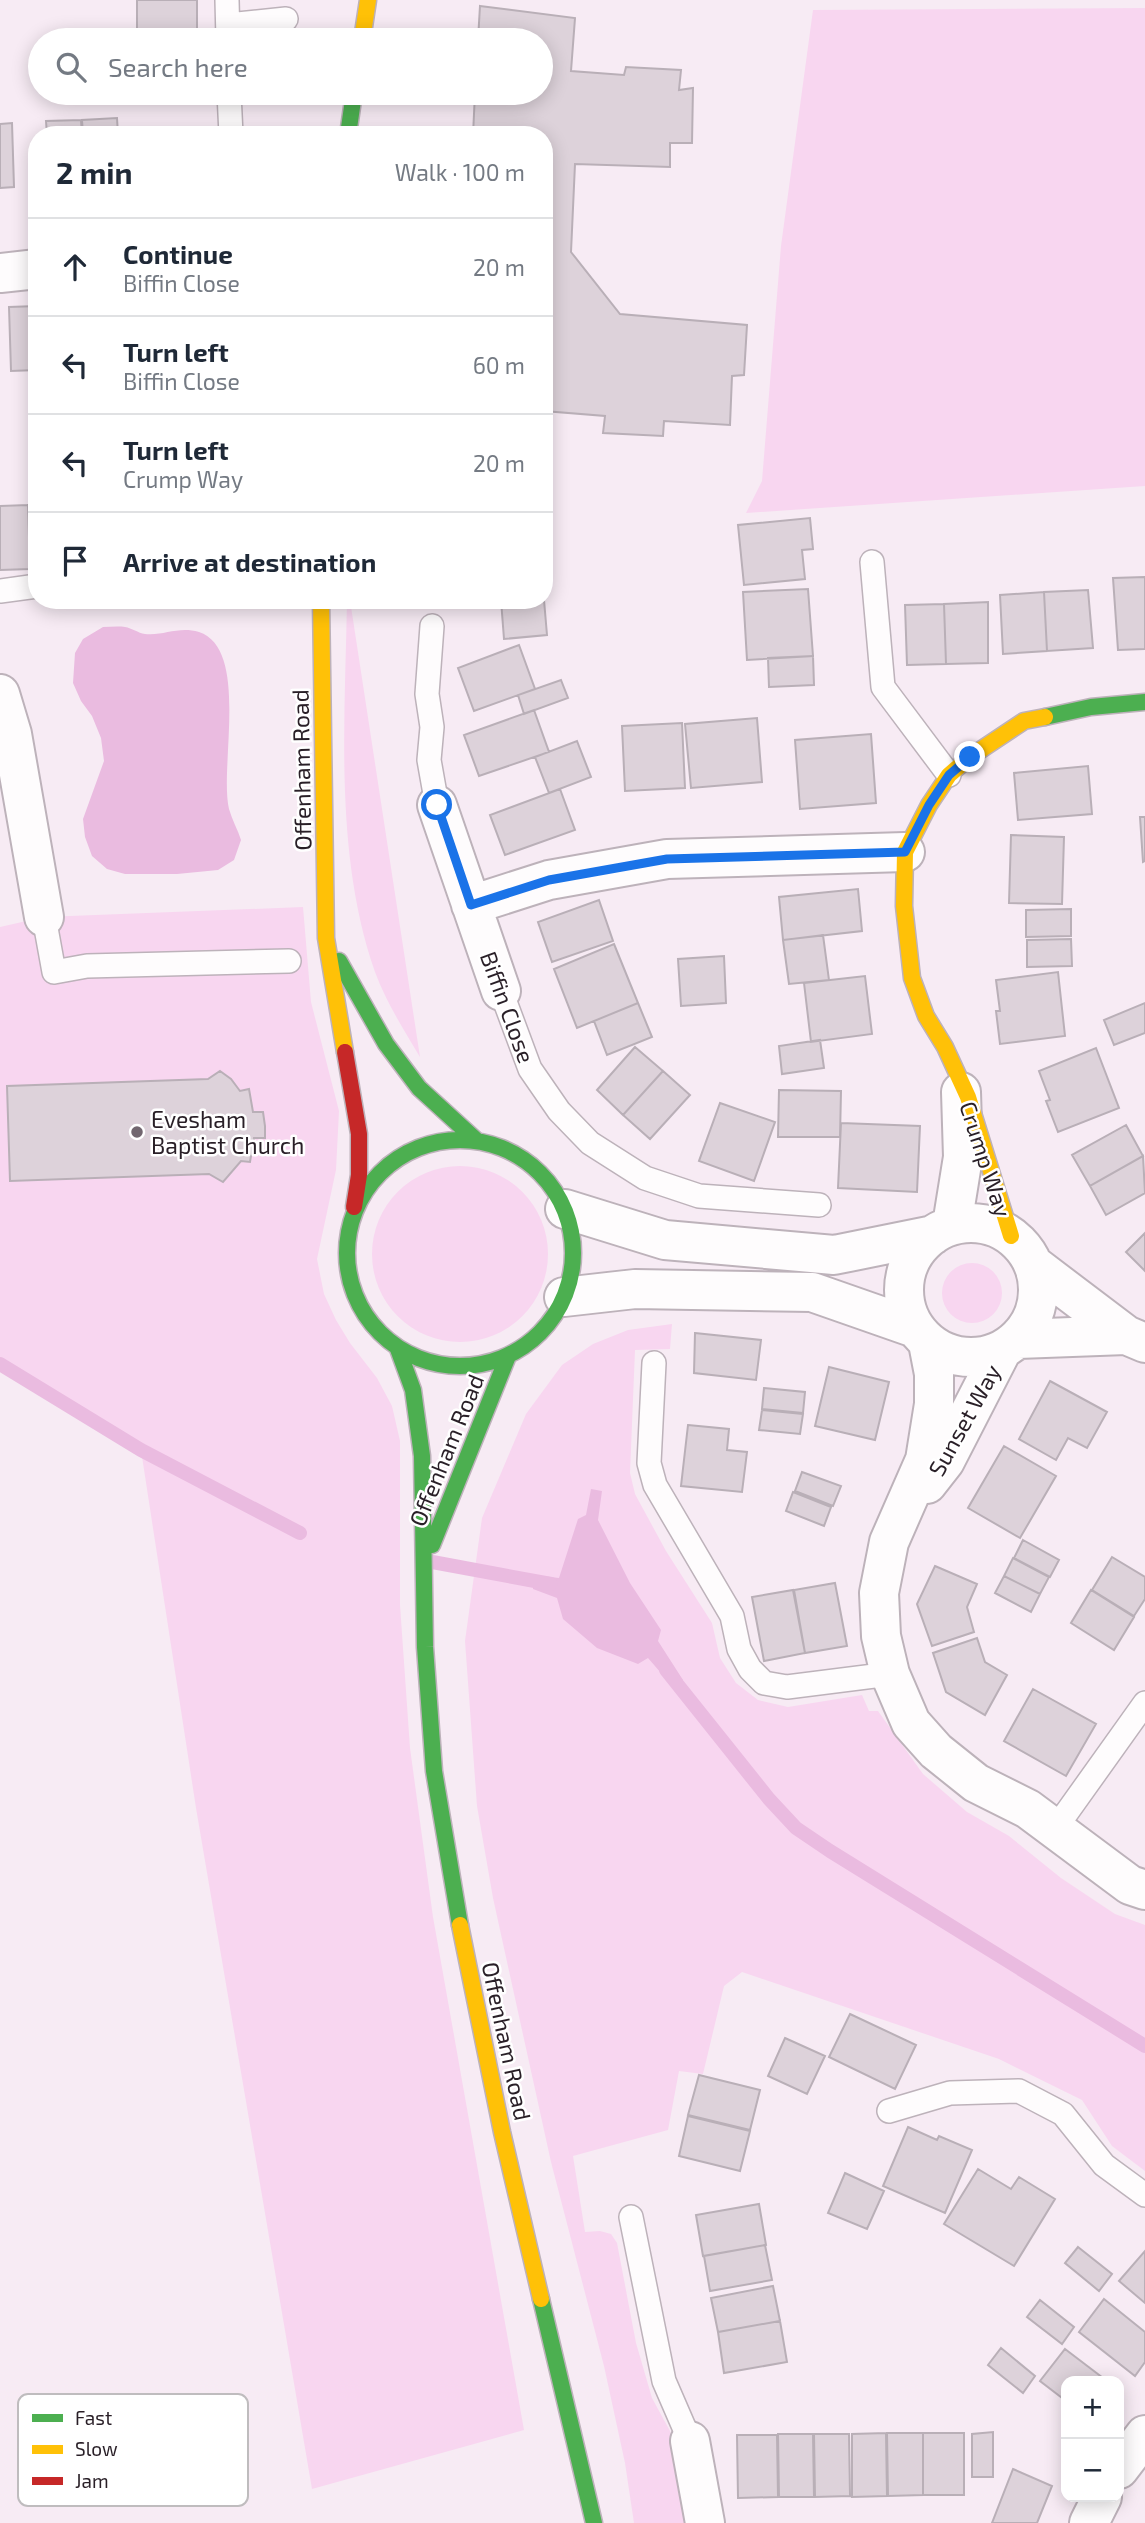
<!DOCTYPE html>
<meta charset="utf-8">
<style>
:root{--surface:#fff;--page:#f2f2f3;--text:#1f2937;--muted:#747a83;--line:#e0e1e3}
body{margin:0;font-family:"Exo 2",sans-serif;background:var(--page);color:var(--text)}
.controls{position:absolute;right:21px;bottom:21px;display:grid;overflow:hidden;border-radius:14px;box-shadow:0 4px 18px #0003}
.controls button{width:63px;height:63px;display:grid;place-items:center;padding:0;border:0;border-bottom:2px solid var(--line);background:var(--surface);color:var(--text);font:35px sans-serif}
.stop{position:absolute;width:21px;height:21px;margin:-16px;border:5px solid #1a73e8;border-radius:50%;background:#fff}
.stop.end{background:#1a73e8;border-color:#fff;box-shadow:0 2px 7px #0008}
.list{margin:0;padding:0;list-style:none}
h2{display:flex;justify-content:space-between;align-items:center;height:91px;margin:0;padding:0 28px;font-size:30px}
h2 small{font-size:23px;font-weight:400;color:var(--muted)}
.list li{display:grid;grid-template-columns:46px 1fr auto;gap:21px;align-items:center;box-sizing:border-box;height:98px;padding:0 28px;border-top:2px solid var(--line)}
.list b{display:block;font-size:26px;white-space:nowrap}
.list p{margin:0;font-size:23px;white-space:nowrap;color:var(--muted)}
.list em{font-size:23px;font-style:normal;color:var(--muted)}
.icon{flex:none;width:38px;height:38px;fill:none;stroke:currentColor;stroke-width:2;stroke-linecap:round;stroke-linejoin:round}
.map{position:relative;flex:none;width:1145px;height:2523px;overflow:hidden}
.search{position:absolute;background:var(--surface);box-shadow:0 4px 18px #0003;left:28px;top:28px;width:525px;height:77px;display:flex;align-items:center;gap:18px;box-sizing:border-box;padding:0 24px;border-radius:38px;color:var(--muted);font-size:26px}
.panel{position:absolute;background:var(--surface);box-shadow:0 4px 18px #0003;left:28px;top:126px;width:525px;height:483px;border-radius:28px}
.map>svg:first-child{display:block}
</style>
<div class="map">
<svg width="1145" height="2523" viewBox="0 0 1145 2523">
<rect width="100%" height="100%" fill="#f7ebf4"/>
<path fill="#f8d6f0" d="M1145 8V486L746 513 762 481 781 246 813 10Z
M347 600H350L420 1057C404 1030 386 1002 375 972 334 854 345 723 347 600Z
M303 907 311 1002 339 1111 336 1170 317 1259 324 1294 336 1320 350 1343 377 1378 392 1406 400 1441V1605L410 1748 433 1917 524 2430 312 2489 196 1808 141 1450 0 1364V927L44 917Z
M372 1254a88 88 0 1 1 176 0a88 88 0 1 1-176 0Z
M942 1293a30 30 0 1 1 60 0a30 30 0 1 1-60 0Z
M672 1324 670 1349 635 1350 630 1473 635 1494 666 1551 712 1623 720 1658 736 1683 758 1700 788 1707 862 1695 869 1711H878L923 1774 967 1812 1009 1836 1061 1878 1115 1914 1145 1925V2171L1112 2146 1082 2100 999 2059 742 1972 724 1986 703 2074 679 2071 668 2130 573 2156 585 2232 600 2231 611 2234 617 2243 636 2343 652 2398 670 2431 688 2523H634L625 2463 604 2366 551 2162 493 1898 477 1806 465 1641 482 1518 526 1414 562 1365 593 1344 628 1330Z"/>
<path fill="#eabbe0" d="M103 627C110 627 118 626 125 627 132 628 138 633 145 634 164 636 178 626 199 632 250 649 219 767 229 809 232 820 238 830 241 840L234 860 218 870 177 874H125L107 869 92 856 85 837 83 819 104 761 101 738 92 716 81 701 73 683 75 653 83 639Z
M591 1489 602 1491 598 1520 630 1583 661 1630 658 1641 683 1680 674 1688 648 1658 638 1664 597 1648 563 1619 557 1598 533 1589V1575L559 1578 578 1519 586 1515Z"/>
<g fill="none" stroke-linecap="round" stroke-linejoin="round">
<path stroke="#eabbe0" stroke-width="14" d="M0 1364 141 1450 300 1533
M427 1561 551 1584
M666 1670 769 1799 796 1828 830 1851 1145 2046"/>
</g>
<path fill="#ddd2da" stroke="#b9afb7" stroke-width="2" d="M137 0H197V37L137 38Z
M480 6 575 18 571 71 624 75 626 67 681 70 679 90 693 88 692 143H670V167L575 164 571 252 620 314 747 325 744 375 732 376 730 425 664 421 663 436 603 433 605 416 544 411V135H473L475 93H541V40H478Z
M117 118 118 135H83L82 120Z
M81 120 82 135H47L46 121Z
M12 123 14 187 0 188V124Z
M37 306V370L11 371 9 307Z
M28 505H37V569H30Z
M28 505 30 569 0 570V506Z
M810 518 813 549 802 550 805 579 744 585 738 525Z
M1145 577V649L1118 650 1113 578Z
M808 589 813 656 747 660 743 592Z
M1088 590 1093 648 1047 651 1044 592Z
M1044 592 1047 651 1003 654 1000 595Z
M501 600H544L547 635 504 639Z
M988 602V663L946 664 944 604Z
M944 604 946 664 907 665 905 605Z
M519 645 535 689 474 711 458 668Z
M813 656 814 685 769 687 768 658Z
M561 680 568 698 524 714 518 695Z
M534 710 549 752 479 776 464 735Z
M757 718 762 782 691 788 685 724Z
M682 723 685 788 625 791 622 726Z
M871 734 876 803 800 809 795 740Z
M577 741 591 777 549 793 535 757Z
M1088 766 1092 814 1018 820 1014 773Z
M560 789 575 830 505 855 490 815Z
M1140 817H1145V861L1143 862Z
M1011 835 1064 837 1062 904 1009 903Z
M858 889 862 931 783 940 779 897Z
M599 900 613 941 552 962 538 922Z
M1071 909V936L1026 937V910Z
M823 935 829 980 789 984 783 940Z
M1071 939 1072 966 1027 967V940Z
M614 944 638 1003 577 1028 554 969Z
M724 956 726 1003 681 1006 678 959Z
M1058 972 1065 1036 1000 1044 996 1011H1000L996 980Z
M865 976 872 1034 811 1042 804 983Z
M638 1003 652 1037 607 1055 594 1021Z
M1145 1003V1033L1114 1045 1104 1020Z
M820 1040 824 1068 782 1074 779 1046Z
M635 1047 663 1071 623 1115 597 1090Z
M1096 1048 1119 1108 1058 1132 1046 1101 1050 1100 1039 1071Z
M220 1071 231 1079 240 1091 249 1089 253 1112H263L265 1126V1138H254L250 1162 241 1161 223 1182 209 1174 10 1181 7 1086 208 1079Z
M663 1071 690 1095 650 1139 623 1115Z
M779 1090 841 1091 840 1137H778Z
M720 1103 775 1122 754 1181 699 1161Z
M841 1123 920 1126 917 1192 838 1188Z
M1126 1125 1143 1156 1090 1186 1072 1155Z
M1143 1156 1145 1193 1106 1215 1090 1186Z
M1145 1233V1271L1126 1252Z
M695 1333 761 1340 756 1380 694 1373Z
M829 1367 889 1382 875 1440 815 1426Z
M1050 1381 1107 1412 1087 1448 1068 1438 1056 1460 1019 1439Z
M764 1388 805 1392 803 1413 762 1409Z
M762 1410 803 1414 800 1434 759 1430Z
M688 1425 729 1429 727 1450 747 1452 742 1492 681 1486Z
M1004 1446 1056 1476 1020 1538 968 1508Z
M802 1472 841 1486 833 1506 795 1491Z
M793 1492 831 1507 824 1526 786 1511Z
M1023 1540 1059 1560 1050 1577 1014 1558Z
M1112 1557 1145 1577V1599L1134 1616 1092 1590Z
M1013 1558 1049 1577 1040 1594 1004 1576Z
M935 1566 977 1584 967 1607 974 1632 932 1646 917 1604Z
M1004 1576 1040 1594 1031 1612 995 1593Z
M835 1583 847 1646 805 1653 794 1590Z
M793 1590 805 1653 764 1661 752 1597Z
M1091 1590 1134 1617 1114 1650 1071 1623Z
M977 1638 985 1662 1007 1675 985 1715 946 1692 933 1653Z
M1033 1689 1096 1724 1066 1776 1004 1741Z
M850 2014 916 2045 895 2089 829 2057Z
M785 2038 825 2056 807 2094 768 2076Z
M699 2075 760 2090 750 2130 688 2115Z
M688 2116 750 2131 740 2171 679 2156Z
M908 2127 937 2140 939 2136 972 2150 945 2213 883 2186Z
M978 2169 1011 2189 1019 2177 1055 2199 1014 2266 944 2224Z
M845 2173 884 2191 867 2229 828 2213Z
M759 2204 766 2245 703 2256 696 2215Z
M765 2245 772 2280 710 2291 704 2256Z
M1078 2247 1112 2274 1099 2291 1065 2263Z
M1145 2251V2303L1119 2281Z
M773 2286 780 2321 718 2332 711 2298Z
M1104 2299 1145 2332V2362L1135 2376 1079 2332Z
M1040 2300 1074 2327 1062 2344 1027 2317Z
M780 2321 787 2362 724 2373 718 2332Z
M1001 2348 1035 2376 1023 2393 988 2365Z
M1065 2349 1107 2381H1066V2401L1040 2381Z
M993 2432V2477H972V2434Z
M886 2433 887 2496 852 2497V2434Z
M887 2433H923V2495L888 2496Z
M923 2433H964V2495H923Z
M778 2434H813L814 2497H779Z
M814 2434H849L850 2496 815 2497Z
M737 2435H777L778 2497 738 2498Z
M1013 2469 1052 2486 1037 2523H992Z"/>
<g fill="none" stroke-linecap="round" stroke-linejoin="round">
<g stroke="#bdb2ba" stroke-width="26">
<path id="lane" d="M227 0 228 40
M228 25 286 19
M229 93 231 135
M872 562 883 687 949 775
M0 591 37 586
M432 626 427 694 432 727 429 760 437 805
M44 917 54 972 87 966 289 961
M501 991 530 1069 559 1111 590 1143 645 1178 699 1196 819 1205
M654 1363 649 1463 655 1485 732 1616 739 1649 750 1669 764 1683 787 1687 890 1674
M1055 1829 1145 1703
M889 2111 950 2093 1019 2091 1063 2114 1104 2165 1145 2195
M631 2217 664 2381 690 2441"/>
</g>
<g stroke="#bdb2ba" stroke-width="42">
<path id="street" d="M0 273 37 269
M0 694 12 734 44 917
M437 805 501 991
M471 905 549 880 667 859 905 852
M565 1209 665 1240 834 1255 933 1235
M904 1290a67 67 0 1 1 134 0a67 67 0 1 1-134 0Z
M952 1225 963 1157 961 1092
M1035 1266 1126 1335 1145 1343
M564 1297 635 1289 812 1292 915 1328
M1018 1339 1126 1335
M928 1343 934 1374V1404L925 1460 889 1542 879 1593 881 1636 890 1674 911 1723 936 1751 976 1783 1028 1809 1130 1885 1145 1890
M927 1484 945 1461 1002 1350
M690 2441 705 2523
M1119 2469 1145 2435
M1089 2523 1102 2497"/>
</g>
<g stroke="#bdb2ba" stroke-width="19">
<path id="fast" d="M348 135 354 93
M1045 717 1091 707 1145 702
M339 961 386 1044 419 1088 477 1141
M347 1253a113 113 0 1 1 226 0a113 113 0 1 1-226 0Z
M398 1349 413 1390 422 1456 425 1647 434 1771 460 1925
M432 1545 508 1356
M541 2299 594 2523"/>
</g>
<g stroke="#bdb2ba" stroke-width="19">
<path id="slow" d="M362 40 368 0
M321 600 326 938 345 1052
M1011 1236 968 1097 945 1047 926 1016 912 978 904 906 905 852 929 805 949 775 970 757 1024 721 1045 717
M460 1925 502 2132 541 2299"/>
</g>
<g stroke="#bdb2ba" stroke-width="19">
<path id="jam" d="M345 1052 359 1134V1175L354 1207"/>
</g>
<use href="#lane" stroke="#fefcfd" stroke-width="23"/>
<use href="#street" stroke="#fefcfd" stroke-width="38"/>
<use href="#fast" stroke="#4caf50" stroke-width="16"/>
<use href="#slow" stroke="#ffc107" stroke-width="16"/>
<use href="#jam" stroke="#c62828" stroke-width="16"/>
</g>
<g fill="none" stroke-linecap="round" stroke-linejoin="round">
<path stroke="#1a73e8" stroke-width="9" d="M437 805 471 905 549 880 667 859 905 852 929 805 949 775 970 757"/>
</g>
<circle fill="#71666f" stroke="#fff" stroke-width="2.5" cx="137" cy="1132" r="7"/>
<g text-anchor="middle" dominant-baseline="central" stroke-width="5" stroke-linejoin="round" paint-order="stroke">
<g font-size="23" fill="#291f27" stroke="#fff">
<text transform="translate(301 770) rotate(-91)">Offenham Road</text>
<text transform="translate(508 1007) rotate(70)">Biffin Close</text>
<text transform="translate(986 1159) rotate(72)">Crump Way</text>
<text transform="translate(964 1420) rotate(-61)">Sunset Way</text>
<text transform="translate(446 1450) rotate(-68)">Offenham Road</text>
<text transform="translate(507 2041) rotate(78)">Offenham Road</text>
</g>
<g font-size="23" fill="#291f27" stroke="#fff" text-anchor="start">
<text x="151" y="1119">Evesham<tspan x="151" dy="26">Baptist Church</tspan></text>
</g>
</g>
<rect x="18" y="2394" width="230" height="112" rx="10" fill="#fff" stroke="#bfbcbe" stroke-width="2"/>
<rect x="32" y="2414" width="31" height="8" fill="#4caf50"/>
<rect x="32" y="2445" width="31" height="9" fill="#ffc107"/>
<rect x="32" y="2477" width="31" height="8" fill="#c62828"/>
<g font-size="19" fill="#291f27">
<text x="75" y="2425">Fast</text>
<text x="75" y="2456">Slow</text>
<text x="75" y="2488">Jam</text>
</g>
</svg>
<div class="controls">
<button>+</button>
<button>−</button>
</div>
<div class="stop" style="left:437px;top:805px"></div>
<div class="stop end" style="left:970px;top:757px"></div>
<div class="search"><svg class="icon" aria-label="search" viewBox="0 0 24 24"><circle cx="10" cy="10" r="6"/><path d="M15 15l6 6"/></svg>Search here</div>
<section class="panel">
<h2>2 min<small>Walk · 100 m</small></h2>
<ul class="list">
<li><svg class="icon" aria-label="ahead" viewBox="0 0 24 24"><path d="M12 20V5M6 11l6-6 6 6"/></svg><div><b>Continue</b><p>Biffin Close</p></div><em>20 m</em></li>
<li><svg class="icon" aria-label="left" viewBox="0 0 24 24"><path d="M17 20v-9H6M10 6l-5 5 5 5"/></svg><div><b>Turn left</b><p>Biffin Close</p></div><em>60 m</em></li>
<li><svg class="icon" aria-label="left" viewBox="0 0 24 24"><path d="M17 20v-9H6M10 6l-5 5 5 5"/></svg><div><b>Turn left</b><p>Crump Way</p></div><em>20 m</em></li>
<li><svg class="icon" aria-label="arrive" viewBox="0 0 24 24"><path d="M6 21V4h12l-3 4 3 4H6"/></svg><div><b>Arrive at destination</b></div></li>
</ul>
</section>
</div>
